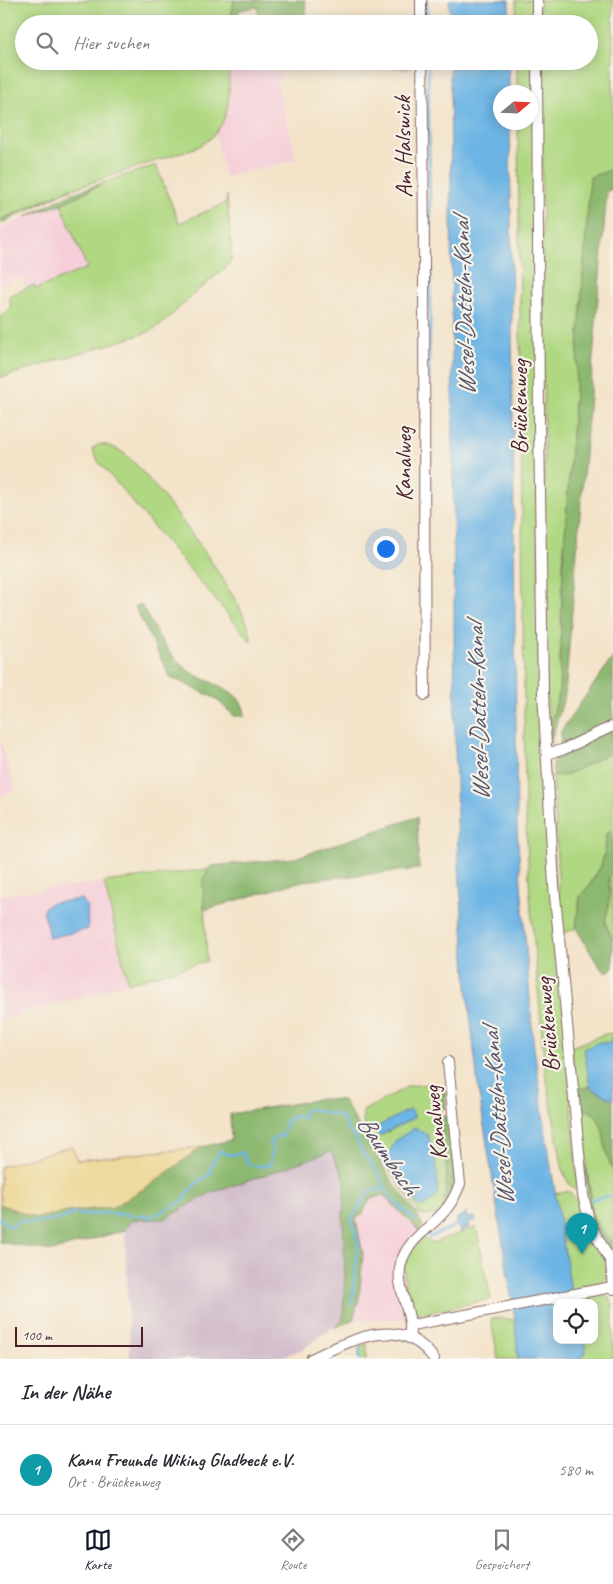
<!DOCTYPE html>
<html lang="de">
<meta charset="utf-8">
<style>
:root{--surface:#fff;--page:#f7f7f7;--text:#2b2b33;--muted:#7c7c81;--line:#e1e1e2;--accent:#111827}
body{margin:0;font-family:Caveat,sans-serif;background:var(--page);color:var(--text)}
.controls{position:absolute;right:15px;bottom:15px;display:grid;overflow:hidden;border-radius:10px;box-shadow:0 2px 12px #0003}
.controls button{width:45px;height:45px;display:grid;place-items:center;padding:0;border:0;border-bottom:1px solid var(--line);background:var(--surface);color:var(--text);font:25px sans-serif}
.compass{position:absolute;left:493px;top:85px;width:45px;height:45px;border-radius:50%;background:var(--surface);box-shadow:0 2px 12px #0003;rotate:71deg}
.scale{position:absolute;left:15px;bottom:12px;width:128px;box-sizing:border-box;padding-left:5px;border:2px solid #4a1f2b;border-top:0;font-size:14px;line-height:18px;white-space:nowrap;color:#4a1f2b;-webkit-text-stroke:4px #f7f3e8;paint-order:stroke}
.you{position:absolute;left:385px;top:548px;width:18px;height:18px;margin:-12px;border:4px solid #fff;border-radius:50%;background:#1a73e8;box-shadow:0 0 0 8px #1a73e833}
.badge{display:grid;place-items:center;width:32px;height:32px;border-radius:50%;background:var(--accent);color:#fff;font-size:16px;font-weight:700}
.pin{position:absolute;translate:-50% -41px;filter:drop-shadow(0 1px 2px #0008)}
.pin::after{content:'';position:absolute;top:26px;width:18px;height:15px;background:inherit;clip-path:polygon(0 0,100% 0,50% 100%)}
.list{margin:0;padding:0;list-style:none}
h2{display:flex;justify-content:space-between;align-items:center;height:65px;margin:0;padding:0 20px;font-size:21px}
h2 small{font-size:16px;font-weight:400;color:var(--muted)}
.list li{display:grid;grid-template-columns:32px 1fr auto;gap:15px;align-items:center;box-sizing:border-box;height:90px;padding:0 20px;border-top:1px solid var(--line)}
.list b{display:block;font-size:19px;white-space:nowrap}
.list p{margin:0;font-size:16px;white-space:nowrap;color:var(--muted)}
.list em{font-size:16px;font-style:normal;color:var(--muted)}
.icon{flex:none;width:28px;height:28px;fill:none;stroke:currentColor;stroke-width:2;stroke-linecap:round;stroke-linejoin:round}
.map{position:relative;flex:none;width:613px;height:1359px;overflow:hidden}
.search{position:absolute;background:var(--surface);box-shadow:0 2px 12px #0003;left:15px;right:15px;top:15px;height:55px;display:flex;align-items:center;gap:12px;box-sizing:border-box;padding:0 18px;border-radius:28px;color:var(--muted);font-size:19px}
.sheet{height:155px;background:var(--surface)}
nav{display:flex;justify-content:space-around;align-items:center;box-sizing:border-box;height:70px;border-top:1px solid var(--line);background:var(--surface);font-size:14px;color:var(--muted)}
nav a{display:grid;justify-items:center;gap:2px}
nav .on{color:var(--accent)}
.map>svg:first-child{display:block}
</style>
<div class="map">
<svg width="613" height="1359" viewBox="0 0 613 1359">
<rect width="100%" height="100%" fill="#f7f3e8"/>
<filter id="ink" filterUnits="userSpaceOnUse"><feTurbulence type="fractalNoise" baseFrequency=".02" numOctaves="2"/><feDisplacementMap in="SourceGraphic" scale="10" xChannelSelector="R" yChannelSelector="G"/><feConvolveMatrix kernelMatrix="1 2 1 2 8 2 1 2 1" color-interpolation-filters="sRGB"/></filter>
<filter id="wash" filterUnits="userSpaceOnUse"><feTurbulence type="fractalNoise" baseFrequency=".0096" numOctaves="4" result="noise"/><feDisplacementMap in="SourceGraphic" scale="20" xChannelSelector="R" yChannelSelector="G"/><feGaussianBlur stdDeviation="1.12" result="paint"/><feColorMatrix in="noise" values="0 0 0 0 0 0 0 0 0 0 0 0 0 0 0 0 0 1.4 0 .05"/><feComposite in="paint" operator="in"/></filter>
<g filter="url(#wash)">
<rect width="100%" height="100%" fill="#f3e3c9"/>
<path fill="#f5cfd9" d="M264 63H272L283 75 277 81 296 160 225 177 215 133 226 117 231 99 229 72 251 68H261Z
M61 204 88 268 36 289 34 285 26 289 21 277 0 286V228Z
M0 741 16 791 0 796Z
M104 882 128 983 0 1020V895Z
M383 1195 419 1231 405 1316 403 1319 353 1320 359 1298 363 1254 356 1221 358 1216 362 1215 370 1199Z"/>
<path fill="#d1bdcb" d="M331 1150 345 1180 343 1220 345 1275 343 1320 303 1349 287 1355 265 1359H130L125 1230 131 1220 165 1219 210 1193 279 1170Z"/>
<path fill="#b0d882" stroke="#7d7c56" d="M0 0H234L230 24H24V61H228C230 94 233 126 200 146L72 189 0 220Z
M516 0H534V24H517Z
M540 0H613V169L590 178 563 563 559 694 549 729 546 683 541 61H589V24H540Z
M313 61H414V65L408 69 378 64H314Z
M517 61H534L540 687 578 1192 569 1184 563 1171 545 1070 530 897 525 807 518 123 530 122V92H517Z
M156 165 179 223 226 203 227 195 232 259 226 268 197 291 164 322 149 332 0 378V317L11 308 9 296 34 285 36 289 87 268 61 204 105 182Z
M100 444C111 446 119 449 127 456 153 478 256 613 251 642L98 461 92 449Z
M613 751V830L606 834 605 851 601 866 589 886 580 896 576 928 561 934 553 776 567 775Z
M613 865V952C604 921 600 895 613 865Z
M209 869 203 879 207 961 128 983 104 882Z
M613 1033 610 1043 603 1042 584 1049 590 1087 575 1089 571 1047 605 1034Z
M437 1083 447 1175 445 1201C460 1177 451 1143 448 1117L450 1118 456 1180 453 1192 437 1215 421 1216 391 1173 363 1122V1111L409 1086Z
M577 1106 599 1114 606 1130 608 1155 613 1170V1246L593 1217 591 1202H589L588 1197 591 1196Z
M569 1191C582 1203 602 1242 606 1260 609 1269 607 1279 601 1286L571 1292 554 1194Z
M476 1227 491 1299 421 1314 413 1312C402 1278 397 1266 422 1237L433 1243Z
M598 1294 608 1297 613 1304V1359H583L582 1356 586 1353 584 1340H594V1303H573L572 1298Z
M500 1318 515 1320 518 1359H498L491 1319Z
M367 1344V1359H359V1347Z"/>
<path fill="#8cb870" stroke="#6b6c4e" d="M234 0H305L308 24H261L257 7 239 10 237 24H230Z
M269 61H313L314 64 273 66Z
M613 169V189L607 191 565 694 550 745 549 729 559 694 563 563 590 177Z
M103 183 61 204 25 217 73 193Z
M72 188 0 224V220Z
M141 604C153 627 165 651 185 668 203 684 244 686 245 716H234L215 698 170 677 135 607Z
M613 657V751L567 775 553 776V762L560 754 561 731Z
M417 817 419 869 302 881 204 910 203 879 211 866 295 858Z
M613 830V872L609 876 610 898 605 923 613 941V968L606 973 598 965 576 928 580 896 589 886 601 866 605 851 606 834Z
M437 1083 445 1091 446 1108 440 1109Z
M590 1087 613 1100V1170C597 1141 613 1116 577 1106L575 1089Z
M321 1099 343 1100 394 1184 416 1213 423 1227 419 1231 383 1195 370 1199 362 1215 358 1216 356 1221 363 1254 359 1298 353 1320 334 1328 343 1320 345 1275 343 1220 345 1180 331 1151 279 1170 210 1193 165 1219 131 1220 125 1230 52 1251 0 1242V1204L36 1218 74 1211 113 1207 150 1185 202 1147 231 1140 230 1114Z
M441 1115 448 1117C451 1142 461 1179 444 1201L447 1175Z
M585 1165 591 1197H588L589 1202H591L593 1217 613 1246V1259L590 1219Z"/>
<path fill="#eeda9e" stroke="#9c7c64" d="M72 1146 77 1160 202 1147 150 1185 113 1207 74 1211 36 1218 0 1204V1167Z"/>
<path fill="#6db5e5" stroke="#5c6a88" d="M449 0H509V24H450Z
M450 61H509V92H500V122L510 123 517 830 533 1039 546 1136 573 1303H557V1340H584L586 1353 582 1356 583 1359H518L515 1320 479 1094 467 988 458 852 455 747Z
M81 899 87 907 88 929 49 938 43 909 51 903Z
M611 1038H613V1100L590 1087 584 1049 599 1042 609 1043Z
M410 1109 415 1117 380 1136 375 1128Z
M416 1127 421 1132 426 1133C434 1143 441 1186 436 1198L423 1207 417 1204 407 1184 392 1163 389 1164 387 1157 396 1140Z
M466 1211 467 1218 475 1217V1221L468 1222 469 1229 468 1227 460 1232 456 1219 466 1214Z"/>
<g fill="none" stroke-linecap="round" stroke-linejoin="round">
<path stroke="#6db5e5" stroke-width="2.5" d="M427 0V24
M428 61 431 270 429 385
M591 1200 613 1195
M0 1218 8 1226H13L20 1220 26 1223 61 1219 75 1213 84 1215 108 1213 151 1217 183 1201 194 1185 211 1173V1167L220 1151 229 1155 244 1153C245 1168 257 1167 270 1165L273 1149 270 1144 276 1136 282 1137 286 1121 294 1116 303 1118 305 1110 313 1109C322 1115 333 1111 343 1118L348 1130 357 1140 362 1152 378 1173 389 1196 415 1221
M427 1234 430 1237 459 1224
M352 1305 358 1244 352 1218 368 1192 386 1188
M360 1359V1347"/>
</g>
</g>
<g filter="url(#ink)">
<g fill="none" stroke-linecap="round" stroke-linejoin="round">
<g stroke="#856462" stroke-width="12">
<path id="minor" d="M421 0V24
M537 0V24
M422 61C426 273 423 484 425 695
M537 61 539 422 543 692 554 885 583 1195 590 1224 611 1262 613 1289
M548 753 562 750 613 726
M412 1325 612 1287
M409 1338C415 1313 394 1289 401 1263 408 1238 433 1227 447 1208 453 1201 456 1193 460 1184L448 1062
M311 1359C350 1341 401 1312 434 1359"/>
</g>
<use href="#minor" stroke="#fff" stroke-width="10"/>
</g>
</g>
<g text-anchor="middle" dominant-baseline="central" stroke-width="4.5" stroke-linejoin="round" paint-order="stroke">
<g font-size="24" fill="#4a1f2b" stroke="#f7f3e8">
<text transform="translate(403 147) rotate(-91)">Am Halswick</text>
<text transform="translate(519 407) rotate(-90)">Brückenweg</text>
<text transform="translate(403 464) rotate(-90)">Kanalweg</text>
<text transform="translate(547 1025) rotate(-95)">Brückenweg</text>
<text transform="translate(435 1123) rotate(-96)">Kanalweg</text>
</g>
<g font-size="25" font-style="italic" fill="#56546c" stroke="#f7f3e8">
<text transform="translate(464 307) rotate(-92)">Wesel-Datteln-Kanal</text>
<text transform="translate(478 712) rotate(-92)">Wesel-Datteln-Kanal</text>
<text transform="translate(498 1117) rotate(-95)">Wesel-Datteln-Kanal</text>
<text transform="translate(388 1155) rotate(56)">Baumbach</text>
</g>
</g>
</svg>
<div class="controls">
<button><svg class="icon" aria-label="locate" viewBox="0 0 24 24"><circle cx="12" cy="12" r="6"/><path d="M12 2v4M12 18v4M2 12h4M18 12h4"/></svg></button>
</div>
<svg class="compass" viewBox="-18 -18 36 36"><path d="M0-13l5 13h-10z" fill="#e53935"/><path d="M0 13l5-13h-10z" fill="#7c7c81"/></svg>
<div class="scale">100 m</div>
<div class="you"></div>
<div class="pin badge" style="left:582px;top:1254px;background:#0f9aa8">1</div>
<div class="search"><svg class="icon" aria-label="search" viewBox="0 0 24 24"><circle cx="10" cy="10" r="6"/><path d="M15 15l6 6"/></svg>Hier suchen</div>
</div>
<section class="sheet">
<h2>In der Nähe<small></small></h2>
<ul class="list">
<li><span class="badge" style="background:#0f9aa8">1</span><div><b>Kanu Freunde Wiking Gladbeck e.V.</b><p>Ort · Brückenweg</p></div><em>580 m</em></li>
</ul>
</section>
<nav>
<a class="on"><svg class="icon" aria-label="map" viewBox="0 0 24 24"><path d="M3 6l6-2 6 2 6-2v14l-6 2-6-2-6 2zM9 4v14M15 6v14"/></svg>Karte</a>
<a><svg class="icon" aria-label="directions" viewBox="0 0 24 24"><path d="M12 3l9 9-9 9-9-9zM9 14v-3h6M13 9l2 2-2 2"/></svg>Route</a>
<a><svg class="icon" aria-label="saved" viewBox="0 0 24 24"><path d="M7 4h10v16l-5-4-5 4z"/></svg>Gespeichert</a>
</nav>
